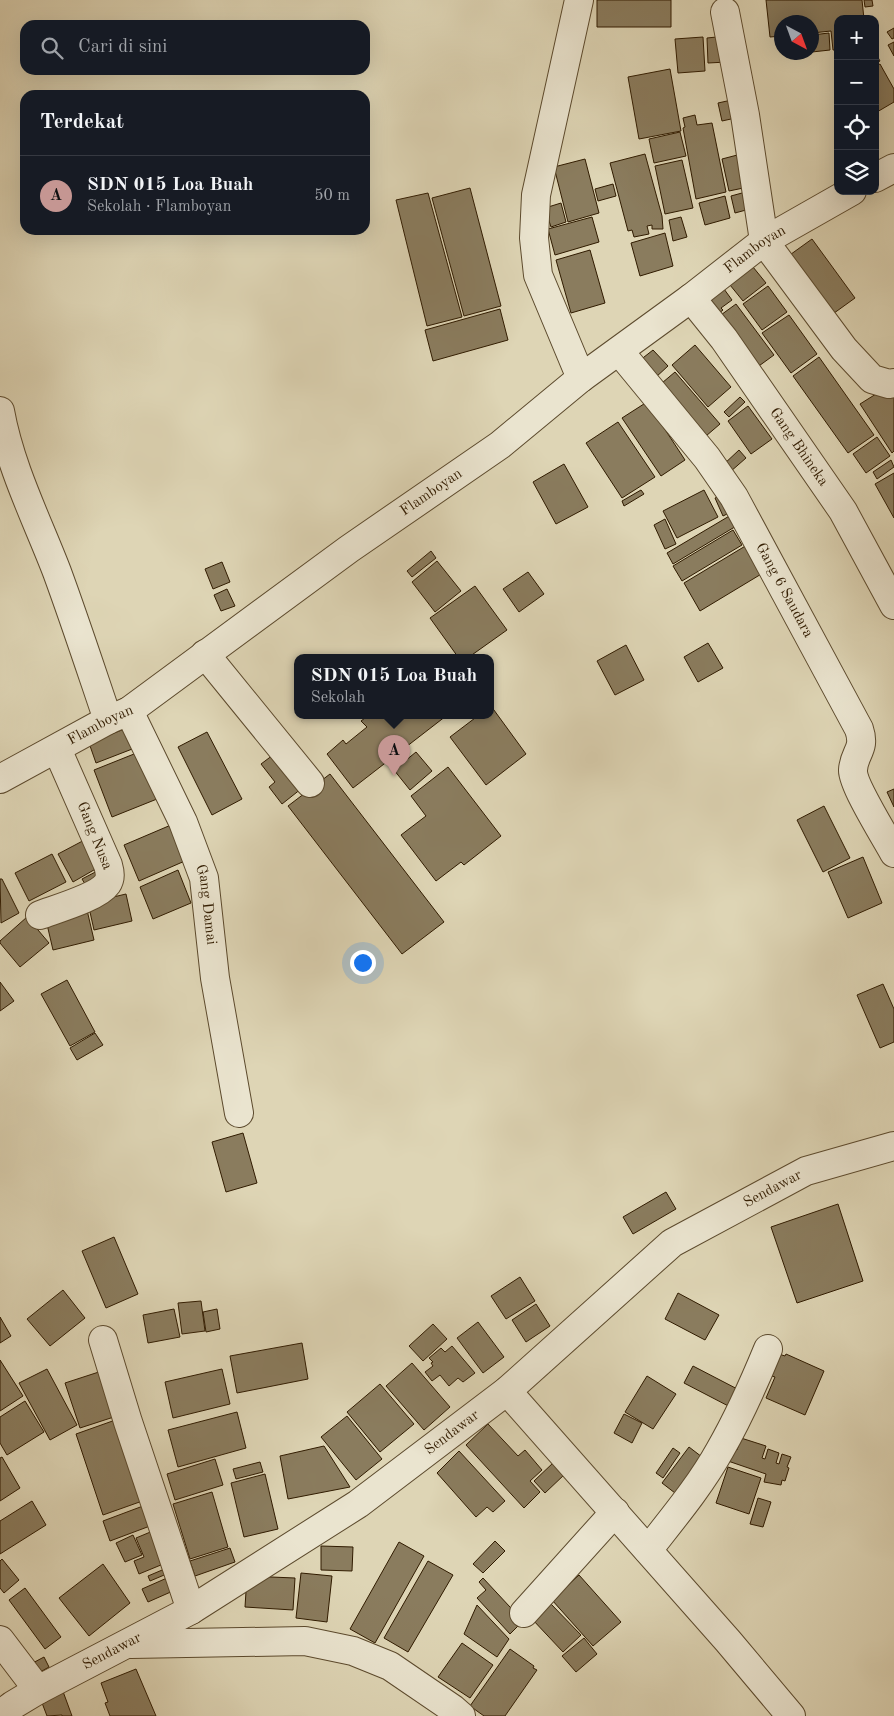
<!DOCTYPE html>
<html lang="id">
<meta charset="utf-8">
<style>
:root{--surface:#171b24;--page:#242831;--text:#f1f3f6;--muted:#9ea1a6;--line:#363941;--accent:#c59692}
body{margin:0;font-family:"Old Standard TT",serif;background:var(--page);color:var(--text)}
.controls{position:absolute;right:15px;top:15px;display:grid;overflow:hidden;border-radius:10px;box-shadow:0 5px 20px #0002}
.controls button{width:45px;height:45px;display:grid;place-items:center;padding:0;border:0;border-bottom:1px solid var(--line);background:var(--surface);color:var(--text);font:25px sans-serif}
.compass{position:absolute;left:774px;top:15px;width:45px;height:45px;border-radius:50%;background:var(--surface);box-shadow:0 5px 20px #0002;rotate:139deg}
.you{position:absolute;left:362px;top:962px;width:18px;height:18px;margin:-12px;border:4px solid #fff;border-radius:50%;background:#1a73e8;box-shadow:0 0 0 8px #1a73e833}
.badge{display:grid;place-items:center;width:32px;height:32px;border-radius:50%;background:var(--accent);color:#111;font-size:16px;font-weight:700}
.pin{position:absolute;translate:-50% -41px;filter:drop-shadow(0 1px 2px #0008)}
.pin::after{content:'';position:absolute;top:26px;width:18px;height:15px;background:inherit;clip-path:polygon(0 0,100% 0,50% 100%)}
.popup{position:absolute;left:294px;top:654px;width:200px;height:65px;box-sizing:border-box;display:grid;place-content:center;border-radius:10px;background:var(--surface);filter:drop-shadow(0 1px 4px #0005);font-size:16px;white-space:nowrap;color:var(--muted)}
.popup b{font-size:19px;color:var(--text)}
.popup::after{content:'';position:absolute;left:50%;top:100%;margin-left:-10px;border:10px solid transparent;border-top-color:var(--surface)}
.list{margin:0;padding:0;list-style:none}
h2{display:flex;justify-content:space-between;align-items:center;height:65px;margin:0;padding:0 20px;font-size:21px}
h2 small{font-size:16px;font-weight:400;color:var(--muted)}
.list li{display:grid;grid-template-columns:32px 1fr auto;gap:15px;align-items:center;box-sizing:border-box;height:80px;padding:0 20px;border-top:1px solid var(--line)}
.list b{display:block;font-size:19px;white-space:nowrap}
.list p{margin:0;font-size:16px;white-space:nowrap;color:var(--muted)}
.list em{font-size:16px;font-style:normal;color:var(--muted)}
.icon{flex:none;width:28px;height:28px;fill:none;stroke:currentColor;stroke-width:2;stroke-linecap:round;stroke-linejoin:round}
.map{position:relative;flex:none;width:894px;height:1716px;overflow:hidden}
.search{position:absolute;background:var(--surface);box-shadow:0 5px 20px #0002;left:20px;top:20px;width:350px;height:55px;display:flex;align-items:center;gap:12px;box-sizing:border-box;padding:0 18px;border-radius:15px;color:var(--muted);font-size:19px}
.panel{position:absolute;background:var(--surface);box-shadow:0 5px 20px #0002;left:20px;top:90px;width:350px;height:145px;border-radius:15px}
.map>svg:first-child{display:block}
</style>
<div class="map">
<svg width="894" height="1716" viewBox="0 0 894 1716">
<rect width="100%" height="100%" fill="#ded5b5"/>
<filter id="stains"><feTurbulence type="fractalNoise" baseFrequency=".004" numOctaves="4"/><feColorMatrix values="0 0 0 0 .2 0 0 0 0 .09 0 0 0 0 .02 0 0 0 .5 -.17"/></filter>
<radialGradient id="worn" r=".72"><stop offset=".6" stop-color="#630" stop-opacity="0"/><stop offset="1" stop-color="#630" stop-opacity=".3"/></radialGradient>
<path fill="#8a7c5e" stroke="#301b00" d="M597 0H671V27H597Z
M766 0H862L864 19H838V50H833L831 31 812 33V22H782V36L770 37Z
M864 0H872L873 6 865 7Z
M894 28V38L892 39 887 32Z
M829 33 830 50 812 52V35Z
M726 36 727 62 708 63 707 38Z
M703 37 705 71 678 73 675 39Z
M894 42V56L888 45Z
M875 52 880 61 875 64Z
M880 64 894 89V102L877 112 875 109V67Z
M670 69 681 131 639 139 628 77Z
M736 99 740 117 722 121 718 103Z
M695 115 697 125 712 123 726 192 696 199 683 128 685 127 683 118Z
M680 132 686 156 654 163 649 139Z
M745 153 753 186 729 191 722 159Z
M645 154 662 216 663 229H652V225L647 226 649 234 634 237 632 230 628 231 610 163Z
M585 159 599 213 568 222 554 167Z
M682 160 693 208 665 214 655 166Z
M613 184 616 196 598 201 595 189Z
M470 188 501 306 464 316 432 198Z
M753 190 757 207 735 213 731 196Z
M428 193 462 317 427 326 396 200Z
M725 196 730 218 705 225 699 203Z
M561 203 566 222 551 227 545 208Z
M592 217 599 242 555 255 548 229Z
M681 217 687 237 673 241 669 220Z
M665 233 673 266 640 276 631 243Z
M812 239 855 298 830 316 787 257Z
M590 250 605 303 571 313 556 260Z
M753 267 766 283 743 301 730 285Z
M768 286 787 312 762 330 743 304Z
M724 289 732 300 721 308 723 310 713 318 703 305Z
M736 304 774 355 752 371 714 320Z
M500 309 508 340 433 361 425 330Z
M789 315 817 354 791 373 762 333Z
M695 345 731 387 708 407 672 365Z
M653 350 668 366 655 378 639 361Z
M819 357 874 435 848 453 793 376Z
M675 372 720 424 699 442 656 388Z
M892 384 894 387V451L892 453 860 404Z
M740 397 745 402 729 417 724 412Z
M647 402 685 460 661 476 622 418Z
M748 406 772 439 751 454 728 421Z
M618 422 655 477 622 498 586 443Z
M877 437 890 456 866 473 853 454Z
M739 450 746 458 730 472 723 465Z
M891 460 894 467 877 479 873 472Z
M564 464 588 507 556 524 533 482Z
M894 473V518L875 484Z
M641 490 644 494 624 506 622 501Z
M704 490 718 517 677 538 663 511Z
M726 494 733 511 723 516 715 498Z
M731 515 738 525 673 564 667 553Z
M665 519 676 544 665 549 654 525Z
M733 530 742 545 682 581 673 566Z
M747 545 763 573 700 611 684 583Z
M431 551 436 558 412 577 407 571Z
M437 561 461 591 435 612 412 582Z
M222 562 230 582 213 589 205 569Z
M528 572 544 594 519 612 503 589Z
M475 586 507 630 469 657H458L430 618Z
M227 589 235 606 221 611 214 595Z
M708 643 723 668 698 682 684 657Z
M626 645 644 680 615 695 597 661Z
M491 706 526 754 486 785 450 737 479 715H490Z
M369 715H444L446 716 353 788 327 754 343 740 346 744 367 727 361 721Z
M132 726 140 746 96 763 89 743Z
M207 732 242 799 212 815 178 747Z
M289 743 316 777 282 804 269 787 275 782 261 764Z
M144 750 162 797 112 817 94 770Z
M416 752 432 771 410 790 394 770Z
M448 767 501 836 464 865 461 862 436 881 401 835 426 816 411 796Z
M330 774 444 922 402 954 288 806Z
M894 789V807L887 792Z
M824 806 850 858 823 872 797 820Z
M178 822 194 857 139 881 124 845Z
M92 836 106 863 73 882 58 854Z
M52 854 66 882 29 901 15 873Z
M863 857 882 903 848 918 828 872Z
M103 868 88 889 82 879Z
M178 870 191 903 153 919 140 887Z
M0 879H2L19 913 1 923Z
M126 894 132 921 94 930 88 903Z
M87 910 94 940 53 950 46 920Z
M27 917 49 943 20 967 0 943V941Z
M67 980 95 1032 70 1046 41 994Z
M0 982 14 1001 0 1011Z
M883 984 894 1009V1042L880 1048 857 995Z
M95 1033 103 1045 77 1060 70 1048Z
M243 1133 257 1183 226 1192 212 1142Z
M666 1192 676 1209 633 1234 623 1217Z
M838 1204 863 1281 797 1303 771 1227Z
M114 1237 138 1294 106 1308 82 1251Z
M520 1277 535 1301 506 1319 491 1296Z
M63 1290 85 1318 50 1346 27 1319Z
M678 1293 719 1315 705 1340 665 1319Z
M201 1301 205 1331 182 1334 178 1303Z
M536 1304 550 1326 526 1342 512 1320Z
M174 1309 180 1337 148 1343 143 1315Z
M217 1309 220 1329 206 1332 203 1312Z
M0 1317 11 1336 0 1343Z
M478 1322 504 1357 483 1373 457 1338Z
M433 1324 447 1339 423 1361 409 1346Z
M302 1343 308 1379 237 1393 230 1356Z
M452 1346 475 1373 463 1382 458 1378 449 1386 440 1375 432 1381 425 1372 433 1366 431 1363 433 1362 429 1358 441 1348 445 1352Z
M776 1353 785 1356 786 1354 824 1371 805 1415 766 1398 775 1377 768 1375Z
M0 1360 23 1396 0 1411Z
M412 1363 450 1407 424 1430 386 1386Z
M693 1366 745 1393 736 1410 684 1383Z
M47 1369 77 1425 50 1440 19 1383Z
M108 1369 123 1414 80 1428 65 1383Z
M222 1369 230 1404 173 1418 165 1382Z
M647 1376 676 1394 653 1429 625 1412Z
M380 1384 414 1424 380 1452 347 1412Z
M25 1401 44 1432 7 1455 0 1443V1417Z
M237 1412 246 1448 178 1467 168 1430Z
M624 1414 642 1423 632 1443 614 1433Z
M347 1416 382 1459 356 1480 321 1437Z
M121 1418 148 1499 103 1515 76 1434Z
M488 1424 518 1456 525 1450 542 1470 530 1481 540 1492 524 1508 466 1445Z
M741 1438 766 1446 762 1458 765 1459 768 1449 779 1453 776 1463 779 1464 782 1454 791 1457 787 1467 789 1468 785 1481 782 1480 781 1485 764 1482 766 1474 725 1460 730 1447 737 1450Z
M324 1446 350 1487 288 1499 280 1456Z
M689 1447 702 1457 675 1493 662 1483Z
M673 1448 680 1453 663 1478 656 1473Z
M459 1451 505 1501 493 1512 487 1507 476 1517 437 1473Z
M2 1457 20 1488 0 1501V1458Z
M215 1459 223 1485 175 1500 167 1474Z
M260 1462 263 1472 236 1479 233 1469Z
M554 1462 565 1474 545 1493 534 1481Z
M728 1467 761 1478 749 1514 716 1503Z
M265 1474 278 1529 244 1537 231 1483Z
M212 1492 228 1547 190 1559 173 1504Z
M758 1498 771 1502 763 1527 750 1524Z
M32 1501 46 1525 0 1554V1521Z
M151 1503 158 1523 110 1541 103 1521Z
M160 1528 173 1560 139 1574 134 1561 144 1557 136 1538Z
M133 1535 142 1555 125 1562 116 1543Z
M495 1541 505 1551 483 1573 473 1564Z
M399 1542 424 1556 375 1643 350 1629Z
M321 1546 353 1547 352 1571 321 1570Z
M230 1548 235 1562 195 1576 190 1561Z
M2 1559 19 1580 4 1593 0 1588V1561Z
M428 1561 453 1575 408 1652 384 1638Z
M103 1564 130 1603 89 1636 59 1598Z
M174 1565 176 1570 150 1581 148 1576Z
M301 1573 332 1576 327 1622 296 1618Z
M176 1574 182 1587 148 1602 142 1589Z
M579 1575 621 1622 593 1646 552 1600Z
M247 1576 295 1578 293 1610 245 1607Z
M483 1578 523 1621 510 1634 477 1598 486 1590 479 1582Z
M25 1588 61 1637 45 1649 9 1600Z
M550 1603 581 1635 563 1652 532 1619Z
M477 1605 509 1639 497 1657 464 1634Z
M584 1638 597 1654 576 1672 562 1656Z
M462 1643 493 1665 470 1698 438 1677Z
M510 1649 534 1666 533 1668 537 1670 505 1716H484L470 1706Z
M44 1657 49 1667 35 1675 29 1665Z
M136 1669 156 1716H110L105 1703 108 1702 101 1683Z
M61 1686 72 1716H62V1715L47 1716 39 1695Z"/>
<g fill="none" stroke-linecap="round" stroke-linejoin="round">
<g stroke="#5c4a2d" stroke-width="30">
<g id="minor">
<path d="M579 0 536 195 534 238 538 275 581 378"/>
<path d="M725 12 745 115 764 241 844 349 872 379 889 384 894 383"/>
<path d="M875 178 894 168"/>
<path id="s1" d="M691 298 724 339 843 511 894 605"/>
<path id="s2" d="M619 351 707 458 734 497 859 729C866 750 854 752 853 770 852 784 886 838 894 853"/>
<path d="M0 411C10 467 37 520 57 572 75 621 91 670 108 720"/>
<path d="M205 654 310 783"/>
<path id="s3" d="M129 711 183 822 204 878 215 978 239 1113"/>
<path id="s4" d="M0 779 108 720 129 711 349 549 500 445 581 378 691 298 764 241 852 191"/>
<path d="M40 915C56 909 98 897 107 884 111 878 110 872 108 865L57 749"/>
<path d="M103 1340 128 1422 191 1610"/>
<path d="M507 1391 728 1641 791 1716"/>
<path d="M648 1550C673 1518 700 1486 720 1450 739 1417 754 1383 768 1349"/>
<path d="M524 1613 615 1512"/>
<path d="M0 1640 38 1690"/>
<path d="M131 1644 305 1641 353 1651 390 1666 453 1709 461 1716"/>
<path id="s5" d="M0 1715 13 1705 38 1690 191 1610 358 1504 507 1391 672 1243 806 1171 894 1146"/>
</g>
</g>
<use href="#minor" stroke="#eae4cf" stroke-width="28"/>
</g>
<g text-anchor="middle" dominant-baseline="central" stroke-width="5" stroke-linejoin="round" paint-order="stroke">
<g font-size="15" fill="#301b00" stroke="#eae4cf">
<text stroke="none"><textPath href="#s4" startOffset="924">Flamboyan</textPath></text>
<text stroke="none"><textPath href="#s1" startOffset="184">Gang Bhineka</textPath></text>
<text stroke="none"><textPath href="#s4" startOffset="519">Flamboyan</textPath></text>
<text stroke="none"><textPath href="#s2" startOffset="292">Gang 6 Saudara</textPath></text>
<text stroke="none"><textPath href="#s4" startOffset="114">Flamboyan</textPath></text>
<text transform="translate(94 836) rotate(68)">Gang Nusa</text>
<text stroke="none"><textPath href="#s3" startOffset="210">Gang Damai</textPath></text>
<text stroke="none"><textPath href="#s5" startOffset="939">Sendawar</textPath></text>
<text stroke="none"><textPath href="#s5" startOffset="534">Sendawar</textPath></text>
<text stroke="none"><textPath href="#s5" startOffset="129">Sendawar</textPath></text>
</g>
</g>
<rect width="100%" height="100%" filter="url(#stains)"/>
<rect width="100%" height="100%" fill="url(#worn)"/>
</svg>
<div class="controls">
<button>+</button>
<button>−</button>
<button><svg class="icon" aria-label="locate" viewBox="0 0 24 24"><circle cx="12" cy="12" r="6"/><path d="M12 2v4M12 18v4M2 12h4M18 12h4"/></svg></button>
<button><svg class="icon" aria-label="layers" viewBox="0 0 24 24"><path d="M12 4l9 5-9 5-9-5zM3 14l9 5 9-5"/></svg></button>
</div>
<svg class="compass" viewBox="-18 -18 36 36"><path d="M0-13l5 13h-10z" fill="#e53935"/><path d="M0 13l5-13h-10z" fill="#9ea1a6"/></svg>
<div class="you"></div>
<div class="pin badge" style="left:394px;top:776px">A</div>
<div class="popup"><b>SDN 015 Loa Buah</b>Sekolah</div>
<div class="search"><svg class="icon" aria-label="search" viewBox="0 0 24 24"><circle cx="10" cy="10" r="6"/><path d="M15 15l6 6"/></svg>Cari di sini</div>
<section class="panel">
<h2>Terdekat<small></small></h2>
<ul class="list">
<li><span class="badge">A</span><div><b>SDN 015 Loa Buah</b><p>Sekolah · Flamboyan</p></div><em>50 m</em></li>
</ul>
</section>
</div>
